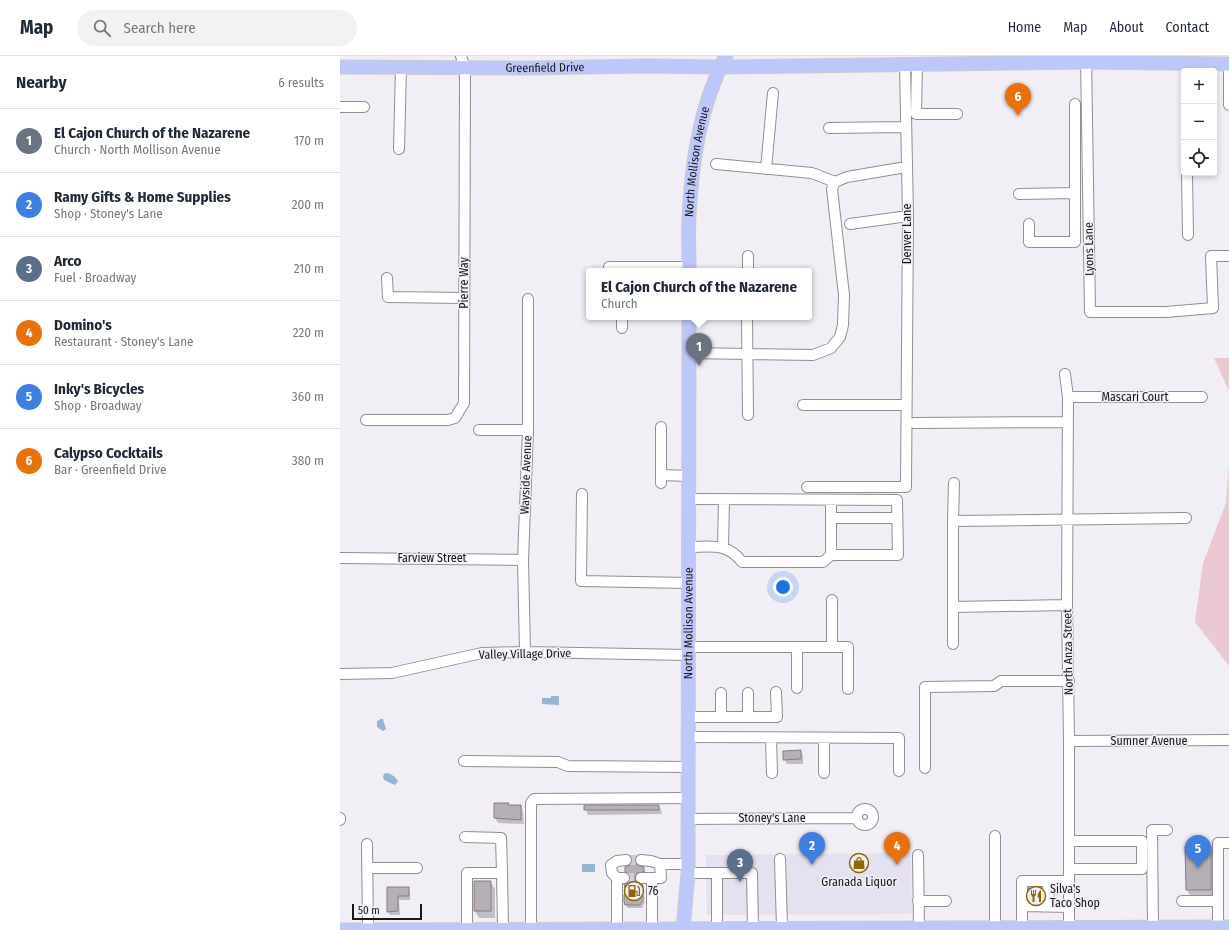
<!DOCTYPE html>
<meta charset="utf-8">
<style>
:root{--surface:#fff;--page:#f2f2f3;--text:#1f2937;--muted:#747a83;--line:#e0e1e3;--accent:#b45309}
body{margin:0;font-family:"Fira Sans Condensed",sans-serif;background:var(--page);color:var(--text)}
.controls{position:absolute;right:12px;top:12px;display:grid;overflow:hidden;border-radius:4px;box-shadow:0 2px 6px #0003}
.controls button{width:36px;height:36px;display:grid;place-items:center;padding:0;border:0;border-bottom:1px solid var(--line);background:var(--surface);color:var(--text);font:20px sans-serif}
.scale{position:absolute;left:12px;bottom:10px;width:70px;box-sizing:border-box;padding-left:4px;border:2px solid #19181b;border-top:0;font-size:11px;line-height:14px;white-space:nowrap;color:#19181b;-webkit-text-stroke:3px #f1eef6;paint-order:stroke}
.you{position:absolute;left:443px;top:531px;width:14px;height:14px;margin:-10px;border:3px solid #fff;border-radius:50%;background:#1a73e8;box-shadow:0 0 0 6px #1a73e833}
.badge{display:grid;place-items:center;width:26px;height:26px;border-radius:50%;background:var(--accent);color:#fff;font-size:13px;font-weight:700}
.pin{position:absolute;translate:-50% -33px;filter:drop-shadow(0 1px 2px #0008)}
.pin::after{content:'';position:absolute;top:21px;width:14px;height:12px;background:inherit;clip-path:polygon(0 0,100% 0,50% 100%)}
.popup{position:absolute;left:246px;top:212px;width:226px;height:52px;box-sizing:border-box;display:grid;place-content:center;border-radius:4px;background:var(--surface);filter:drop-shadow(0 1px 3px #0005);font-size:13px;white-space:nowrap;color:var(--muted)}
.popup b{font-size:15px;color:var(--text)}
.popup::after{content:'';position:absolute;left:50%;top:100%;margin-left:-8px;border:8px solid transparent;border-top-color:var(--surface)}
.list{margin:0;padding:0;list-style:none}
h2{display:flex;justify-content:space-between;align-items:center;height:52px;margin:0;padding:0 16px;font-size:17px}
h2 small{font-size:13px;font-weight:400;color:var(--muted)}
.list li{display:grid;grid-template-columns:26px 1fr auto;gap:12px;align-items:center;box-sizing:border-box;height:64px;padding:0 16px;border-top:1px solid var(--line)}
.list b{display:block;font-size:15px;white-space:nowrap}
.list p{margin:0;font-size:13px;white-space:nowrap;color:var(--muted)}
.list em{font-size:13px;font-style:normal;color:var(--muted)}
.icon{flex:none;width:22px;height:22px;fill:none;stroke:currentColor;stroke-width:2;stroke-linecap:round;stroke-linejoin:round}
.map{position:relative;flex:none;width:889px;height:874px;overflow:hidden}
header{display:flex;align-items:center;gap:24px;box-sizing:border-box;height:56px;padding:0 20px;background:var(--surface);border-bottom:1px solid var(--line)}
header strong{font-size:19px}
nav{display:flex;gap:22px;margin-inline-start:auto;font-size:14px}
.search{width:280px;height:36px;background:var(--page);display:flex;align-items:center;gap:10px;box-sizing:border-box;padding:0 14px;border-radius:22px;color:var(--muted);font-size:15px}
main{display:flex}
aside{flex:1;background:var(--surface)}
.map>svg:first-child{display:block}
</style>
<header>
<strong>Map</strong>
<div class="search"><svg class="icon" aria-label="search" viewBox="0 0 24 24"><circle cx="10" cy="10" r="6"/><path d="M15 15l6 6"/></svg>Search here</div>
<nav><a>Home</a><a>Map</a><a>About</a><a>Contact</a></nav>
</header>
<main>
<aside>
<h2>Nearby<small>6 results</small></h2>
<ul class="list">
<li><span class="badge" style="background:#6b7280">1</span><div><b>El Cajon Church of the Nazarene</b><p>Church · North Mollison Avenue</p></div><em>170 m</em></li>
<li><span class="badge" style="background:#3f7fe0">2</span><div><b>Ramy Gifts &amp; Home Supplies</b><p>Shop · Stoney's Lane</p></div><em>200 m</em></li>
<li><span class="badge" style="background:#5c6f8a">3</span><div><b>Arco</b><p>Fuel · Broadway</p></div><em>210 m</em></li>
<li><span class="badge" style="background:#e8710a">4</span><div><b>Domino's</b><p>Restaurant · Stoney's Lane</p></div><em>220 m</em></li>
<li><span class="badge" style="background:#3f7fe0">5</span><div><b>Inky's Bicycles</b><p>Shop · Broadway</p></div><em>360 m</em></li>
<li><span class="badge" style="background:#e8710a">6</span><div><b>Calypso Cocktails</b><p>Bar · Greenfield Drive</p></div><em>380 m</em></li>
</ul>
</aside>
<div class="map">
<svg width="889" height="874" viewBox="0 0 889 874">
<rect width="100%" height="100%" fill="#f1eef6"/>
<path fill="#e6e1f0" d="M571 797 572 858 367 859 366 799Z"/>
<path fill="#ebc9d3" d="M874 302H889V335Z
M889 408V610L855 566 863 507 886 447Z"/>
<path fill="#97b4d0" d="M211 640H219V649L202 648V642H211Z
M41 663H43L46 673 43 675 37 671V665Z
M45 717C50 717 55 720 58 725L55 729 44 724 43 720Z
M242 808H255V816H242Z"/>
<path fill="#0003" d="M461 695 463 700V708H447L444 703Z
M155 748 181 750 183 755 184 768 158 767 155 762Z
M246 750H319L321 754 322 758 248 759 246 754Z
M870 791 875 799V841H851L847 834Z
M295 801 297 804 296 810 303 812 305 815V818L299 819 296 826 297 828 303 829 304 832 301 838 305 846 302 852H288L284 846 291 821 287 819 286 815 293 807Z
M150 826 155 833V862H139L134 854Z
M48 832H68L70 836V844H59L60 859H50L48 855Z
M701 832 704 837V848H692L690 843Z"/>
<path fill="#b6afb5" stroke="#867f85" d="M461 694V703L443 704V695Z
M154 747H169L168 749H181V764L154 762Z
M244 749H319V754H244Z
M845 790H871V834H846Z
M291 800H296L295 804 297 809 304 811V816L297 817 295 822 297 827 303 828 300 834 304 842 300 849H285L284 846V839L286 835 284 828 288 827 290 822 289 818 285 816V811L290 809 292 807Z
M134 825H151V855H134Z
M47 831H69V840H58V855L47 856Z
M688 832H702V844H688Z"/>
<g fill="none" stroke-linecap="round" stroke-linejoin="round">
<path stroke="#d1ced5" stroke-width="10" stroke-dasharray="10 5" stroke-linecap="butt" d="M286 804H301
M284 822H301"/>
<g stroke="#918e96" stroke-width="12">
<path id="minor" d="M746 0 750 256H826L873 252 871 200H889
M577 8 576 58H617
M889 8V49
M0 51H24
M489 72 566 71
M59 93 61 11
M376 108 472 117 495 126
M426 113 433 37
M847 117 848 179
M679 138 735 137
M510 168 568 160
M689 168V186H735V48
M269 211H349
M408 215V200
M47 222 48 241 124 242
M407 261 408 359
M282 272V261
M349 297 473 299 491 292 500 281 503 269 504 239 492 133 495 126 507 121 566 111
M725 318 728 341 727 549 729 685V874
M728 341H862
M463 349H566
M26 364H108L115 362 124 347 125 12 121 0
M574 367 728 366
M321 371V419
M139 374H188
M321 427V419L348 420
M614 427 613 465 846 462
M467 431H566L568 160 565 8
M242 438 241 525 348 527
M491 444V499
M491 462H557
M348 491C371 491 387 486 402 506H483L491 499H558L557 444 348 443
M383 491 384 443
M0 502 183 504
M492 544V591
M613 551 727 549
M613 588V465
M348 591H508V633
M457 591V632
M185 596 183 504 188 374V243
M0 618 52 617 142 597 185 596 348 599
M381 637V661
M408 637V661
M348 661H437L436 636
M348 681 559 682V715
M431 682 432 717
M484 682V717
M729 685 889 684
M124 705 218 706 228 710 348 711
M585 712V631L654 630 661 625H729
M517 761a8 8 0 1 1 16 0a8 8 0 1 1-16 0Z
M0 762V764
M348 763 516 762
M655 780V871
M125 781 161 782 162 817
M729 785H802V813H729
M27 788 28 873
M578 799 579 871
M440 803 442 872
M301 804 311 805 320 808
M27 812H77
M348 817H412L413 872
M377 817V872
M277 822 272 817 271 809 277 805 286 804
M301 822H321L320 808H348
M312 822V872
M708 825 709 850
M578 845H606
M842 845H878
M682 850 729 851
M682 871V825H729
M813 871 812 774H827
M878 871V787H889
M277 872V822H284
M127 873V817H162L163 873
M191 873V747L194 743 348 742"/>
</g>
<g stroke="#cccccd" stroke-width="15">
<g id="major">
<path id="s1" d="M0 11 190 12 307 10 381 11 746 6 889 8"/>
<path id="s2" d="M349 215C349 197 348 178 349 160 352 105 360 49 386 0"/>
<path d="M0 874 889 871"/>
<path id="s3" d="M343 874 348 817 349 261"/>
</g>
</g>
<use href="#minor" stroke="#fff" stroke-width="10"/>
<use href="#major" stroke="#bec7fa" stroke-width="13"/>
</g>
<defs>
<g id="shop-ring" transform="scale(1)"><circle r="9.5" fill="#f1eef6" stroke="#8c6708" stroke-width="1.5"/><path d="M-5-2.5h2.3a2.7 3.5 0 0 1 5.4 0H5L5.5 6h-11ZM-1.5-2.5h3a1.5 2.3 0 0 0-3 0Z" fill="#8c6708"/></g>
<g id="fuel-ring" transform="scale(1)"><circle r="9.5" fill="#f1eef6" stroke="#8c6708" stroke-width="1.5"/><path d="M-5.5-6h7V0h2V4h1.3V-2.5L3-4.5l.8-.8L6-3V5H2.5V1h-1V6h-7ZM-4.2-4.7v3.2H.2V-4.7Z" fill="#8c6708"/></g>
<g id="restaurant-ring" transform="scale(1)"><circle r="9.5" fill="#f1eef6" stroke="#8c6708" stroke-width="1.5"/><path d="M-5-6h1v4h1v-4h1v4h1v-4h1v5L-1.5 .5V6h-2V.5L-5-1ZM5-6V6H3V1.5H1.5Q1.5-4 5-6Z" fill="#8c6708"/></g>
</defs>
<g fill-rule="evenodd">
<use href="#shop-ring" x="519" y="807"/>
<use href="#fuel-ring" x="294" y="835"/>
<use href="#restaurant-ring" x="696" y="840"/>
</g>
<g text-anchor="middle" dominant-baseline="central" stroke-width="3" stroke-linejoin="round" paint-order="stroke">
<g font-size="12" fill="#19181b" stroke="#f1eef6">
<text stroke="none"><textPath href="#s1" startOffset="205">Greenfield Drive</textPath></text>
<text stroke="none"><textPath href="#s2" startOffset="110">North Mollison Avenue</textPath></text>
<text transform="translate(567 178) rotate(-90)">Denver Lane</text>
<text transform="translate(749 193) rotate(-91)">Lyons Lane</text>
<text transform="translate(124 227) rotate(-90)">Pierre Way</text>
<text x="795" y="341">Mascari Court</text>
<text transform="translate(186 419) rotate(-88)">Wayside Avenue</text>
<text x="92" y="502">Farview Street</text>
<text stroke="none"><textPath href="#s3" startOffset="307">North Mollison Avenue</textPath></text>
<text transform="translate(728 596) rotate(-91)">North Anza Street</text>
<text transform="translate(185 598) rotate(-1)">Valley Village Drive</text>
<text x="809" y="685">Sumner Avenue</text>
<text x="432" y="762">Stoney's Lane</text>
</g>
<g font-size="12" fill="#19181b" stroke="#f1eef6" text-anchor="start">
<text x="519" y="826" text-anchor="middle">Granada Liquor</text>
<text x="710" y="833">Silva's<tspan x="710" dy="14">Taco Shop</tspan></text>
<text x="308" y="835">76</text>
</g>
</g>
</svg>
<div class="controls">
<button>+</button>
<button>−</button>
<button><svg class="icon" aria-label="locate" viewBox="0 0 24 24"><circle cx="12" cy="12" r="6"/><path d="M12 2v4M12 18v4M2 12h4M18 12h4"/></svg></button>
</div>
<div class="scale">50 m</div>
<div class="you"></div>
<div class="pin badge" style="left:359px;top:310px;background:#6b7280">1</div>
<div class="popup"><b>El Cajon Church of the Nazarene</b>Church</div>
<div class="pin badge" style="left:472px;top:809px;background:#3f7fe0">2</div>
<div class="pin badge" style="left:400px;top:826px;background:#5c6f8a">3</div>
<div class="pin badge" style="left:557px;top:809px;background:#e8710a">4</div>
<div class="pin badge" style="left:858px;top:812px;background:#3f7fe0">5</div>
<div class="pin badge" style="left:678px;top:60px;background:#e8710a">6</div>
</div>
</main>
